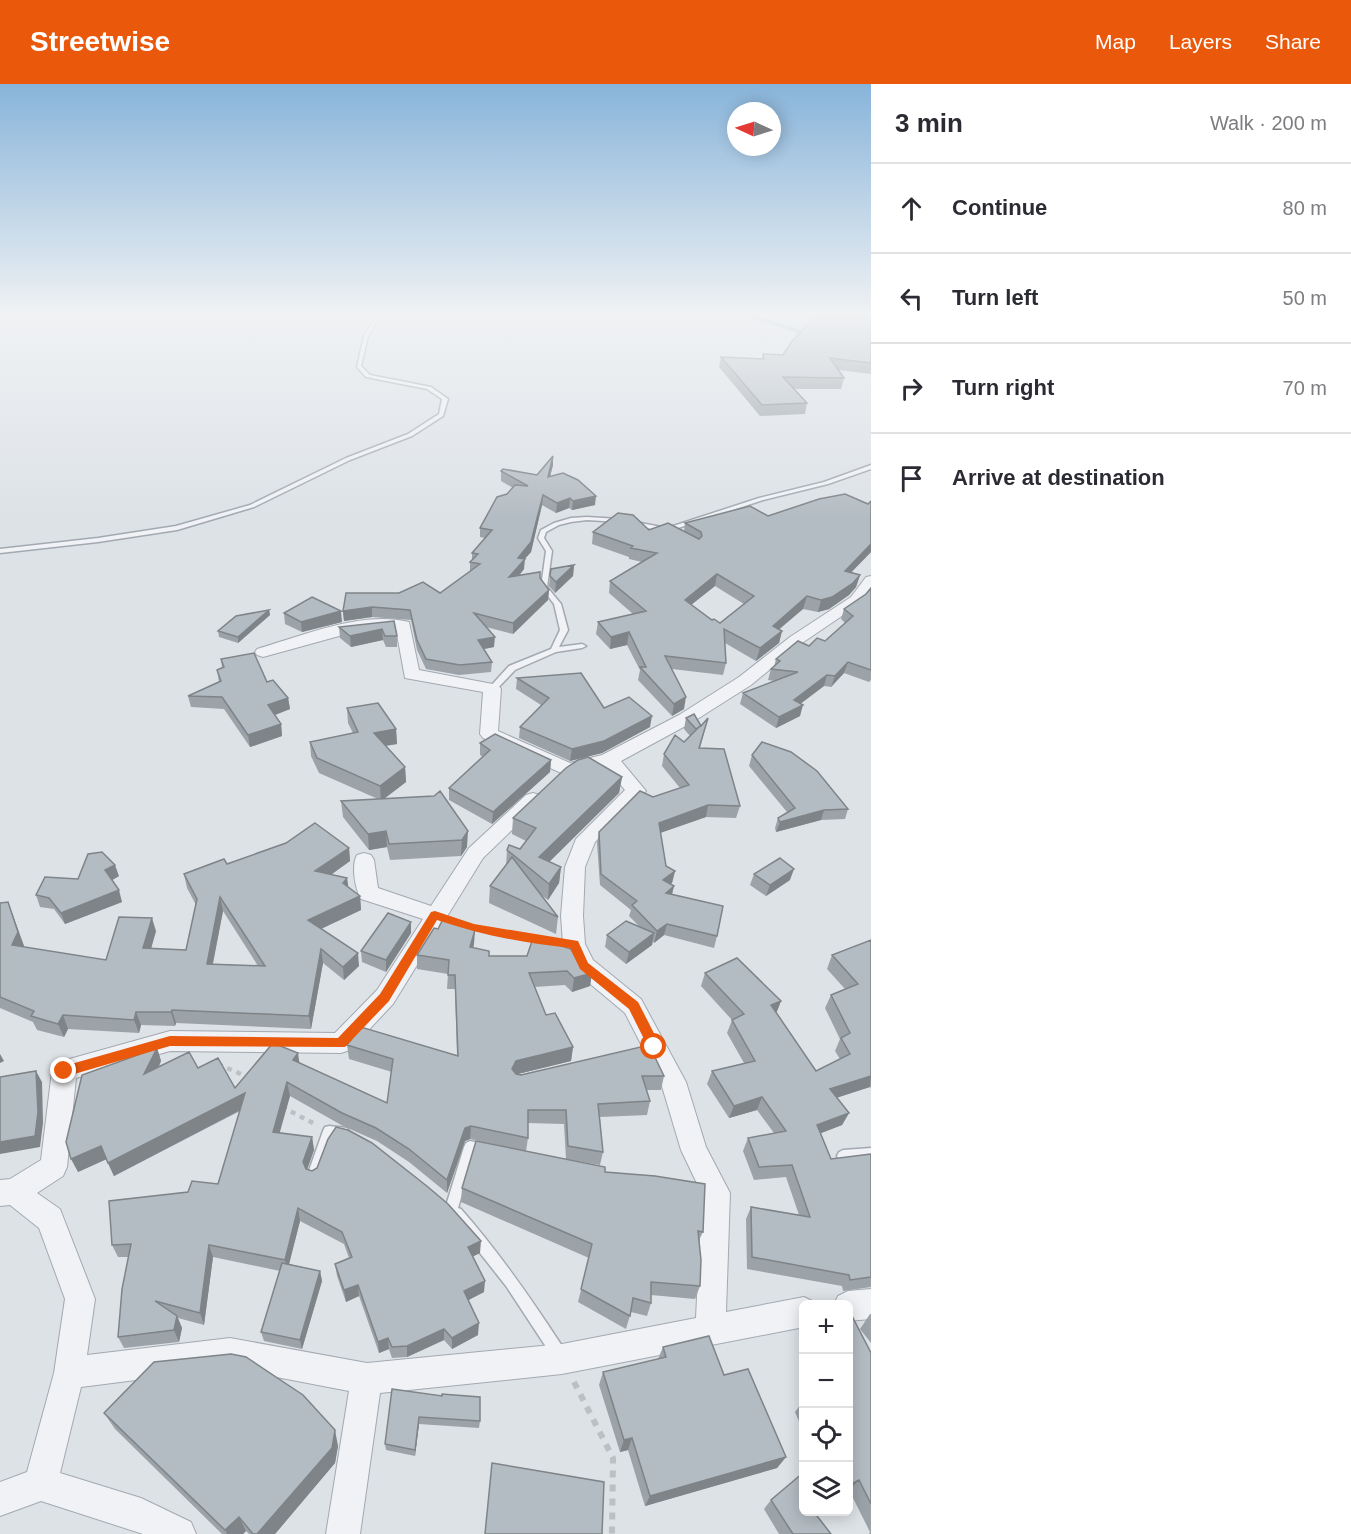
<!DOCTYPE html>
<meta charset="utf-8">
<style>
:root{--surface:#fff;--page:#f2f2f3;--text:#2b2b33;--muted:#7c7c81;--line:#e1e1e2;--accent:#ea580c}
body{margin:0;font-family:Arial,sans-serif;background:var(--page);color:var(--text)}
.controls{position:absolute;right:18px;bottom:18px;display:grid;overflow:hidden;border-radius:9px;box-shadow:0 3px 15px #0003}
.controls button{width:54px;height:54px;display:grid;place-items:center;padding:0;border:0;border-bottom:2px solid var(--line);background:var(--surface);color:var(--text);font:30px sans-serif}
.compass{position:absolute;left:727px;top:18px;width:54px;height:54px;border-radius:50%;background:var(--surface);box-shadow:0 3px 15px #0003;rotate:274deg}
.stop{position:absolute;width:18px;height:18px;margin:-14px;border:4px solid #ea580c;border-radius:50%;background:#fff}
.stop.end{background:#ea580c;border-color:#fff;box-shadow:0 2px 6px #0008}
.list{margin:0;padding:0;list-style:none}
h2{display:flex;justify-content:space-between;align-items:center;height:78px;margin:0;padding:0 24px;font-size:26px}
h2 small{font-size:20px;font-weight:400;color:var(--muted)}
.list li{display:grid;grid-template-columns:39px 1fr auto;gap:18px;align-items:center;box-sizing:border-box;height:90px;padding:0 24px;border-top:2px solid var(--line)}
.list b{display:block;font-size:22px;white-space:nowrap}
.list em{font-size:20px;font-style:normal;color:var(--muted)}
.icon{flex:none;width:33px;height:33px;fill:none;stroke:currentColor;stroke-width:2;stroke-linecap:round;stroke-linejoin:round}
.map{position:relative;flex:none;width:871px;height:1450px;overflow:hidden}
header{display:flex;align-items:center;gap:36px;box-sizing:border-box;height:84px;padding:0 30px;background:var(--accent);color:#fff}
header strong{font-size:28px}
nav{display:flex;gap:33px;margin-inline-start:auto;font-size:21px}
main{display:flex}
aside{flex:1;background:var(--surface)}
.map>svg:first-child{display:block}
</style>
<header>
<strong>Streetwise</strong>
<nav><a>Map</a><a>Layers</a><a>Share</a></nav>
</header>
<main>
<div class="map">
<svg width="871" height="1450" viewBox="0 0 871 1450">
<rect width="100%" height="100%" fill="#dde2e7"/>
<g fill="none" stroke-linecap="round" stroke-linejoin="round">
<path stroke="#98b3c6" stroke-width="4" d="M747 231 808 250"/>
<g stroke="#a3a9b1" stroke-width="3">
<path id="lane" d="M377 231H381L368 252 361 282 370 291 431 303 448 315 443 332 412 352 350 376 254 423 177 446 98 458 0 469V465L98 454 176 442 250 421 346 374 408 350 439 330 442 315 427 305 366 293 357 283 364 252Z
M871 381V385L828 400 763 416 666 448 619 438 587 436 571 438 559 441 546 448 544 454 552 467 547 503 561 520 568 546 559 563 582 560 586 562 582 564 556 568 515 586 495 607H489L488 605 509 582 551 565 560 546 554 520 541 503 546 467 538 454 541 446 554 439 571 434 587 433 619 435 667 444 759 414 824 398Z
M329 1042 347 1044 349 1048 347 1052 343 1053H333L317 1096 313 1098 309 1096 307 1092 323 1047 325 1043Z
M470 1057 491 1062 493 1066 491 1070 487 1072 474 1069 458 1124 461 1125C499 1168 532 1216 564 1265L566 1270 564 1275 559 1277 554 1275 506 1202 450 1131 446 1129 445 1125 464 1063 466 1059Z
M871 1064V1076L843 1078 839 1076 837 1072 839 1068 843 1066Z"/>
</g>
<g stroke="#a3a9b1" stroke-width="2">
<path id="street" d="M871 492V506L861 519 802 559 751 601 691 639 621 677 646 707 595 758 585 783 583 832 585 860 593 876 641 915 686 998 706 1063 730 1109 726 1228 804 1213 814 1218 816 1220H804V1243L562 1290 380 1309 360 1450H326L349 1307 230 1284 81 1303 60 1389 141 1414 191 1438 196 1450H143L41 1417 0 1432V1398L27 1388 54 1289 65 1215 39 1144 10 1121 0 1122V1096L10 1095 41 1076 52 987 55 979 170 947 335 949 377 906 423 835 361 815C355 805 351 781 357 771L364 769 371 771 374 776 378 804 431 822 469 764 526 711 533 709 540 711 543 716 483 774 393 920 350 966 341 969 170 967 76 994 67 1083 63 1092 37 1109 60 1125 95 1215 87 1271 230 1254 367 1279 562 1260 696 1234 702 1110 681 1066 661 999 625 929 576 888 563 860 561 832 565 783 576 755 625 706 605 682 568 692 483 654 480 650 483 608 405 594 396 545 350 549 263 573 257 571 255 568 257 565C301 552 363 526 409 538L419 586 498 601 501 605 498 647 570 679 602 671 679 631 739 593 790 553 851 513 866 493Z
M871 1205V1235L848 1237V1220H834L838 1212 848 1207Z"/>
</g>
<path stroke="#bcc0c5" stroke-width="4.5" stroke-dasharray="5 5" stroke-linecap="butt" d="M454 838 473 844 553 858
M218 980 250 994
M282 1023 315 1040"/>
<path stroke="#bcc0c5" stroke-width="6" stroke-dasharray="7 7" stroke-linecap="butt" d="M574 1298 613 1374 612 1450"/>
<use href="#lane" fill="#f0f2f5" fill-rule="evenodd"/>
<use href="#street" fill="#f0f2f5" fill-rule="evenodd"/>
</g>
<path fill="#9ba2a8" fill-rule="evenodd" d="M817 231H871V290L839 286 844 294 841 305H794L807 319 805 330 760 332 719 283 721 273 762 275 763 270 783 271Z
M553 372V381L550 393 595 421 572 426 569 424 556 429 542 421 531 468 524 475V485L519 492 540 494 549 506 548 516 513 550 486 543 494 563 484 565 492 578 491 588 459 591 426 585 417 566 411 536 372 533 344 537 343 527 440 509 470 487V478L472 476V469L485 454 480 453V444L513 404 501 397V387L537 391Z
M871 417V468L851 488 860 491 856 503 849 511 829 525 818 528 803 525 779 545 782 547 779 559 756 577 725 559 726 579 723 591 672 585 684 625 672 632 638 596 640 586 627 561 610 565 596 550 598 538 633 530 609 509 610 497 642 478 629 475V473L592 460 593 448 649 446 684 447 685 439 768 432 868 420ZM715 502 744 520 720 539 712 536 691 521Z
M574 481 573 492 555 509 549 502 551 485Z
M871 504V596L869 598 844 589 831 603 824 602 801 619 800 632 776 644 740 620 743 609 775 597 768 596 771 585 774 583 776 575 809 562 825 557 845 539 841 535 844 525 866 510Z
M269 526 270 531 238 559 219 553 218 547Z
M284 529 342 538 302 548 285 540Z
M394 537 397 552V563H386L383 556 351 563 340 554 339 543Z
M221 575 267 598 288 614 290 625 274 631 281 640 282 652 250 663 224 625 191 623 188 612 219 598 217 586 222 584Z
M517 594 604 624 650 643 602 669 570 677 519 654 520 643 541 621 516 605Z
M347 624 396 645 397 660 386 662 405 683 406 698 384 715 434 712 467 763 461 772 390 776 387 763 369 766 343 733 341 717 378 715 319 689 311 672 310 658 353 649 348 639Z
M686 634 701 642 708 634 700 664 740 722 736 734 706 733 660 749 666 782 675 787 672 799 670 800 674 802 672 810 717 852 714 864 664 851 654 859 653 857 652 861 626 880 605 863 607 851 639 842 629 832 631 826 600 801 597 759 599 748 653 713 680 704 662 682 664 670 684 658 690 652 684 645Z
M480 659 551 676 550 688 492 740 449 716V704L483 673 480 671Z
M752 671 848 725 845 735 821 736 776 748 775 744 778 734 787 728 749 682Z
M622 693 619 709 549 778 561 783 559 799 548 816 540 810 558 833 556 850 489 819 490 802 506 782 507 766 520 765 526 757 512 750 513 734Z
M349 764 350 777 331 791 347 794 348 803 360 812 361 826 321 845 359 882 344 896 323 879 311 945 176 939 175 942 141 941 139 949 68 945 64 953 37 946 33 938 0 924V819L8 818 24 862V863L106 876 156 847 151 865 186 866 196 821 187 804 184 790 227 780ZM223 827 258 882 213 880Z
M754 790 790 796 766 812 750 801Z
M119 792 112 796 122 818 65 840 54 825 40 823 36 811 78 795Z
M411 849 386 888 362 878 361 867Z
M871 856V1004L870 1003 837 1013 849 1029 842 1041 821 1049 831 1075 871 1070V1203L843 1207 842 1202 747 1185 746 1135 751 1123 799 1131 786 1093 754 1096 743 1067 748 1054 774 1049 757 1026 729 1034 707 1000 712 987 744 979 727 949 732 936 701 902 705 889 781 917 776 929 816 987 840 975 835 967 840 955 825 924 831 911 845 905 827 885 832 871Z
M474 860 473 863 489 872 577 876 592 889 590 902 572 908 565 901 534 903 546 931 573 963 571 977 517 990 664 992 661 1006H646L650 1017 647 1031 600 1033 603 1068 600 1081 566 1075 564 1040 528 1039V1054L526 1067 470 1055 465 1057 447 1109 409 1078 377 1057 343 1042 290 1012 279 1049 312 1053 314 1066 307 1086 480 1169 473 1172 484 1208 468 1216 478 1251 452 1265 444 1256 407 1273 392 1274 389 1265 379 1269 359 1212 346 1218 337 1192 335 1180 349 1174 344 1160 300 1137 289 1180 320 1187 322 1197 302 1265 264 1257 261 1248 280 1187 213 1173 204 1241 178 1234 182 1244 179 1258 124 1264 118 1253 129 1173H118L112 1161 188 1108 218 1100 240 1027 114 1092 106 1075 78 1088 157 964 161 977 159 983 198 984 235 1004 300 979 387 1019 392 988 349 975 347 961 457 971 455 905H447L448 890 417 885V871Z
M605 1088 703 1148 699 1156 700 1202 695 1215 651 1211V1219L647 1232 631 1228 626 1245 578 1218 589 1174 461 1118 462 1104Z
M870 1230H871V1259L860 1245Z
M663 1263 724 1291 786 1373 777 1384 645 1422 628 1366 620 1368 599 1301 603 1288 658 1275Z
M871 1269V1450H869L870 1448 849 1406Z
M392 1305 480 1337 479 1344 419 1340 415 1372 386 1366 385 1360Z
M804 1316V1349L795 1328Z
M104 1329 338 1362 335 1379 275 1450H249L246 1447 243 1450H222L115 1345Z
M771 1416 804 1428 831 1450H779L764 1425Z"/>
<path fill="#7e8488" d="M553 372V381L547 403 548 393Z
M543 411 542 421 531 468 517 484 518 474Z
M596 412 595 421 572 426 573 417Z
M570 414 569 424 556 429 557 419Z
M871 460V468L841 499 845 487Z
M525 475 524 485 509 503V493Z
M574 481 573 492 555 509 556 498Z
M717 490 715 502 682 528 685 516Z
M860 491 856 503 849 511 829 525 818 528 821 516Z
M549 506 548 516 513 550V539Z
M807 512 803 525 769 554 773 542Z
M372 523V533L344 537 343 527Z
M269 526 270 531 238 559V553Z
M341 527 342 538 302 548 301 538Z
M382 545 383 556 351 563 350 552Z
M782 547 779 559 756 577 760 564Z
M629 548 627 561 610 565 611 553Z
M495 553 494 563 478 566V556Z
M848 578 844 589 831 603 835 592Z
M827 591 824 602 791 627 794 616Z
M686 613 684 625 672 632 674 620Z
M288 614 290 625 270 633 268 621Z
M803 621 800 632 776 644 779 633Z
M652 632 650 643 602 669 570 677 572 665Z
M281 640 282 652 250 663 248 651Z
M396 645 397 660 375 663 374 649Z
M551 676 550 688 492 740 493 728Z
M405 683 406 698 381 717 380 702Z
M622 693 619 709 537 790 539 773Z
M708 721 706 733 657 750 659 739Z
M824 726 821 736 776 748 780 738Z
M386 747 387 763 369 766 368 750Z
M468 747 467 763 461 772 462 756Z
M349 764 350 777 316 801 315 787Z
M115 781 119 792 109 798 105 786Z
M561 783 559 799 548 816 549 800Z
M794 785 790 796 766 812 770 801Z
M675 787 672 799 660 807 663 796Z
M347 794 349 808 343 799Z
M674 802 671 814 666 809Z
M119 806 122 818 65 840 61 829Z
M360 812 361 826 310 850 308 836Z
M220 813 223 827 210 893 207 880Z
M8 818 24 862 18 875 12 861Z
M152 834 156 847 147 878 143 864Z
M411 838V849L386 888V876Z
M667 840 664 851 654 859 657 847Z
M475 846 474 860 470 877V863Z
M654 849 652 861 626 880 629 868Z
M321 865 323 879 311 945 309 932Z
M358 869 359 882 344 896 343 883Z
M592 889 590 902 572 908 574 894Z
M781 917 776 930 771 921Z
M172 926 176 939 175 942 171 928Z
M136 928 141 941 139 949 134 936Z
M63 931 68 945 64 953 58 940Z
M573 963 571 977 514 991 512 985 516 977Z
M157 964 161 977 148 1004 144 990Z
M298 969 300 983 293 976Z
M0 970 4 977 0 979Z
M36 987 42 998 43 1039 40 1063 0 1070V1058Z
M871 992 870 1003 824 1018 830 1005Z
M287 998 290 1012 276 1062 273 1048Z
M245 1009 248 1022 114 1092 108 1079Z
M762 1013 757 1026 729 1034 734 1022Z
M849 1029 842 1041 811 1053 817 1041Z
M471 1042 470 1055 465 1057 447 1109V1096L465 1044Z
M312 1053 314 1066 305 1091 303 1078Z
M101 1062 107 1075 78 1088 71 1075Z
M298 1124 300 1137 287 1188 285 1176Z
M481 1157 480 1169 468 1175V1163Z
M209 1161 213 1173 204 1241 200 1229Z
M320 1187 322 1197 302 1265 300 1256Z
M485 1197 484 1208 463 1219 464 1207Z
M358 1201 359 1212 346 1218 344 1206Z
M177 1232 182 1244 179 1258 174 1246Z
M479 1239 478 1251 452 1265V1254Z
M444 1245V1256L407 1273V1262Z
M388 1254 389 1265 379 1269 378 1258Z
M419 1333V1340L415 1372V1366Z
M335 1346 338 1362 335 1379 275 1450H257Z
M632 1354 628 1366 620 1368 624 1356Z
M786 1373 777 1384 645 1422 650 1412Z
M859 1396 849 1406V1401Z
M239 1433 246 1447 243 1450H227L225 1446Z"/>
<path fill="#b4bcc3" stroke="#7e8488" stroke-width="1.5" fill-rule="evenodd" d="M817 231H871V279L830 274 844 294 783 293 807 319 762 321 721 273 764 275 763 270 783 271 792 257Z
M553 372 548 393 563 389 578 396 596 412 573 417 570 414 557 419 543 411 531 458 518 474 525 475 509 493 540 488V494L549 506 513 539 474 529 495 553 478 556 492 578 460 581 426 575 417 556 410 526 372 523 343 527 346 509H399L423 498 440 509 480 480 470 478 478 470 472 469 492 446 480 444 497 413 507 410 515 401 528 402 501 387 503 385 537 391Z
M845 410 868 420 871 417V460L845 487 860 491 853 499 832 513 821 516 807 512 773 542 782 547 760 564 724 545 726 579 665 572 686 613 674 620 640 583H646L629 548 611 553 598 538 646 527 610 497 657 469 631 464 633 462 593 448 618 429 633 431 649 446 668 439 699 455 702 452 701 448 685 439 750 422 768 432 819 415ZM717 490 754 512 720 539 714 535 712 536 685 516Z
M574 481 556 498 550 492 551 485Z
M871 504V586L848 578 835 592 827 591 794 616 803 621 779 633 743 609 798 588 771 585 780 577 776 575 798 557 809 562 817 554 825 557 853 532 844 525 866 510Z
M312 513 341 527 301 538 284 529Z
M269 526 238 553 218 547 236 532Z
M394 537 397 552H385L382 545 350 552 339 543Z
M254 569 267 598 273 596 288 614 268 621 281 640 248 651 222 613 188 612 221 597 217 586 224 583 221 575Z
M581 589 604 624 629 613 652 632 604 657 572 665 520 643 549 614 517 594Z
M378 619 396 645 374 649 405 683 380 702 317 674 310 658 358 648 347 624Z
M694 630 701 642 708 634 699 664 724 665 740 722 708 721 659 739 666 782 675 787 663 796 674 802 666 809 723 822 717 852 667 840 657 847 632 821 637 817 601 790 599 748 640 707 653 713 689 701 664 670 675 651 684 658 700 642 696 645 686 634Z
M495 650 551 676 493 728 449 704 490 666 480 659Z
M762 658 791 668 817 687 848 725 824 726 780 738 778 734 795 724 752 671Z
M588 673 622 693 539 773 561 783 549 800 507 766 509 761 520 765 536 744 513 734 566 684 578 676Z
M440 707 468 747 462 756 389 760 386 747 368 750 341 717 434 712Z
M315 739 349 764 315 787 347 794 343 799 360 812 308 836 358 869 343 883 321 865 309 932 172 926 171 928H136L134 936 63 931 58 940 31 932 34 927 0 913V819L8 818 18 848 12 861 106 876 119 833 152 834 143 864 186 866 197 815 184 790 224 775 227 780 286 759ZM220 813 265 882 207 880Z
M102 768 115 781 105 786 119 806 61 829 49 814 36 811 45 793 78 795 88 770Z
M512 773 558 833 490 802Z
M780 774 794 785 770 801 754 790Z
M388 829 411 838 386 876 361 867Z
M443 835 475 846 470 863 489 867V872H527L532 857 559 861 571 865 577 876 592 889 574 894 567 887 529 889 546 931 555 929 573 963 516 977 512 985 516 990 521 991 649 961 664 992H642L650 1017 598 1020 603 1068 568 1062 566 1026H528V1054L471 1042 465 1044 447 1096 409 1065 376 1044 342 1029 287 998 273 1048 312 1053 303 1078 306 1085 312 1087 317 1084 328 1055 336 1043 348 1046 372 1059 428 1103 448 1120 481 1157 468 1163 485 1197 464 1207 479 1239 452 1254 444 1245 407 1262 392 1263 388 1254 378 1258 358 1201 344 1206 335 1180 352 1173 342 1148 298 1124 285 1176 209 1161 200 1229 155 1217 177 1232 174 1246 118 1253 122 1205 131 1160 112 1161 109 1117 188 1108 192 1097 218 1100 245 1009 108 1079 101 1062 71 1075 66 1058 82 991 157 964 144 990 189 968 198 984 218 974 235 1004 273 959 298 969 293 976 387 1019 393 975 347 961 361 943 458 972 455 891H448L449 876 417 871 434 844 438 845Z
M626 837 654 849 629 868 607 851Z
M871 856V992L830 1005 849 1029 817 1041 831 1075 871 1070V1193L850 1196 849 1191 752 1173 751 1123 810 1133 792 1081 759 1083 748 1054 786 1047 762 1013 734 1022 712 987 755 977 732 936 744 930 705 889 737 874 781 917 771 921 816 987 850 970 841 954 850 949 831 911 858 900 832 871Z
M36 987 38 1028 35 1052 0 1058V993Z
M476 1057 605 1083V1088L655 1092 705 1100 703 1148 698 1147 701 1176 700 1202 651 1198V1219L633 1214 630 1232 581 1205 592 1160 462 1104Z
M282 1179 320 1187 300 1256 261 1248Z
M852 1232 871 1269V1420L859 1396 849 1401V1233Z
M709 1252 724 1291 748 1285 786 1373 650 1412 632 1354 624 1356 603 1288 666 1273 663 1263Z
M231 1270 246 1273 303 1311 335 1346 332 1364 257 1450H253L239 1433 225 1446 104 1329 154 1278Z
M392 1305 442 1312V1310L480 1313V1337L419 1333 415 1366 385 1360Z
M492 1379 604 1398 602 1450H485Z
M804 1388V1428H814L831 1450H793L771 1416Z"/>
<linearGradient id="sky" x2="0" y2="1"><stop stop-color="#88b4da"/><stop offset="0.53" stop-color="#f0f2f4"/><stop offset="1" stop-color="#f0f2f4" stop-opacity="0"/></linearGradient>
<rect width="871" height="434" fill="url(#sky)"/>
<path fill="#ea580c" d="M435 827 474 840 578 857 588 879 638 918 661 963 659 967H650L629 925 580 885 570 864C524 859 481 851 437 836L389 917 345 963 170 962 64 993 58 987 64 982 170 952 338 954 380 910 431 828Z"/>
</svg>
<div class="controls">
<button>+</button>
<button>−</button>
<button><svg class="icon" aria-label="locate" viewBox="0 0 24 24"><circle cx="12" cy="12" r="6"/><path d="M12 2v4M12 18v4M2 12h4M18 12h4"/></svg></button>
<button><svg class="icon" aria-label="layers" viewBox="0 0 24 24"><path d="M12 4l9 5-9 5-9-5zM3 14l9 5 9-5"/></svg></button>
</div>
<svg class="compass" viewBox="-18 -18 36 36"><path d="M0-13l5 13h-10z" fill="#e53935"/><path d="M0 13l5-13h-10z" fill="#7c7c81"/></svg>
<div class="stop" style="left:654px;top:963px"></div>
<div class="stop end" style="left:64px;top:987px"></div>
</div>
<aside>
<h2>3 min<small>Walk · 200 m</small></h2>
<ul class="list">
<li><svg class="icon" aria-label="ahead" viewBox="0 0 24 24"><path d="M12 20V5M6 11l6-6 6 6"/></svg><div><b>Continue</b></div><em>80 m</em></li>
<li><svg class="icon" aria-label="left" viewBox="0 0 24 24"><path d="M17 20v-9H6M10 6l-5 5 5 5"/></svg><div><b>Turn left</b></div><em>50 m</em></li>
<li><svg class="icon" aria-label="right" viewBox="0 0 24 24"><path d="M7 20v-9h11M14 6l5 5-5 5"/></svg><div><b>Turn right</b></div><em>70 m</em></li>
<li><svg class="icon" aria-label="arrive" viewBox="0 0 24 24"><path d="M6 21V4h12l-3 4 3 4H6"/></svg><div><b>Arrive at destination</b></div></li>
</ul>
</aside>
</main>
